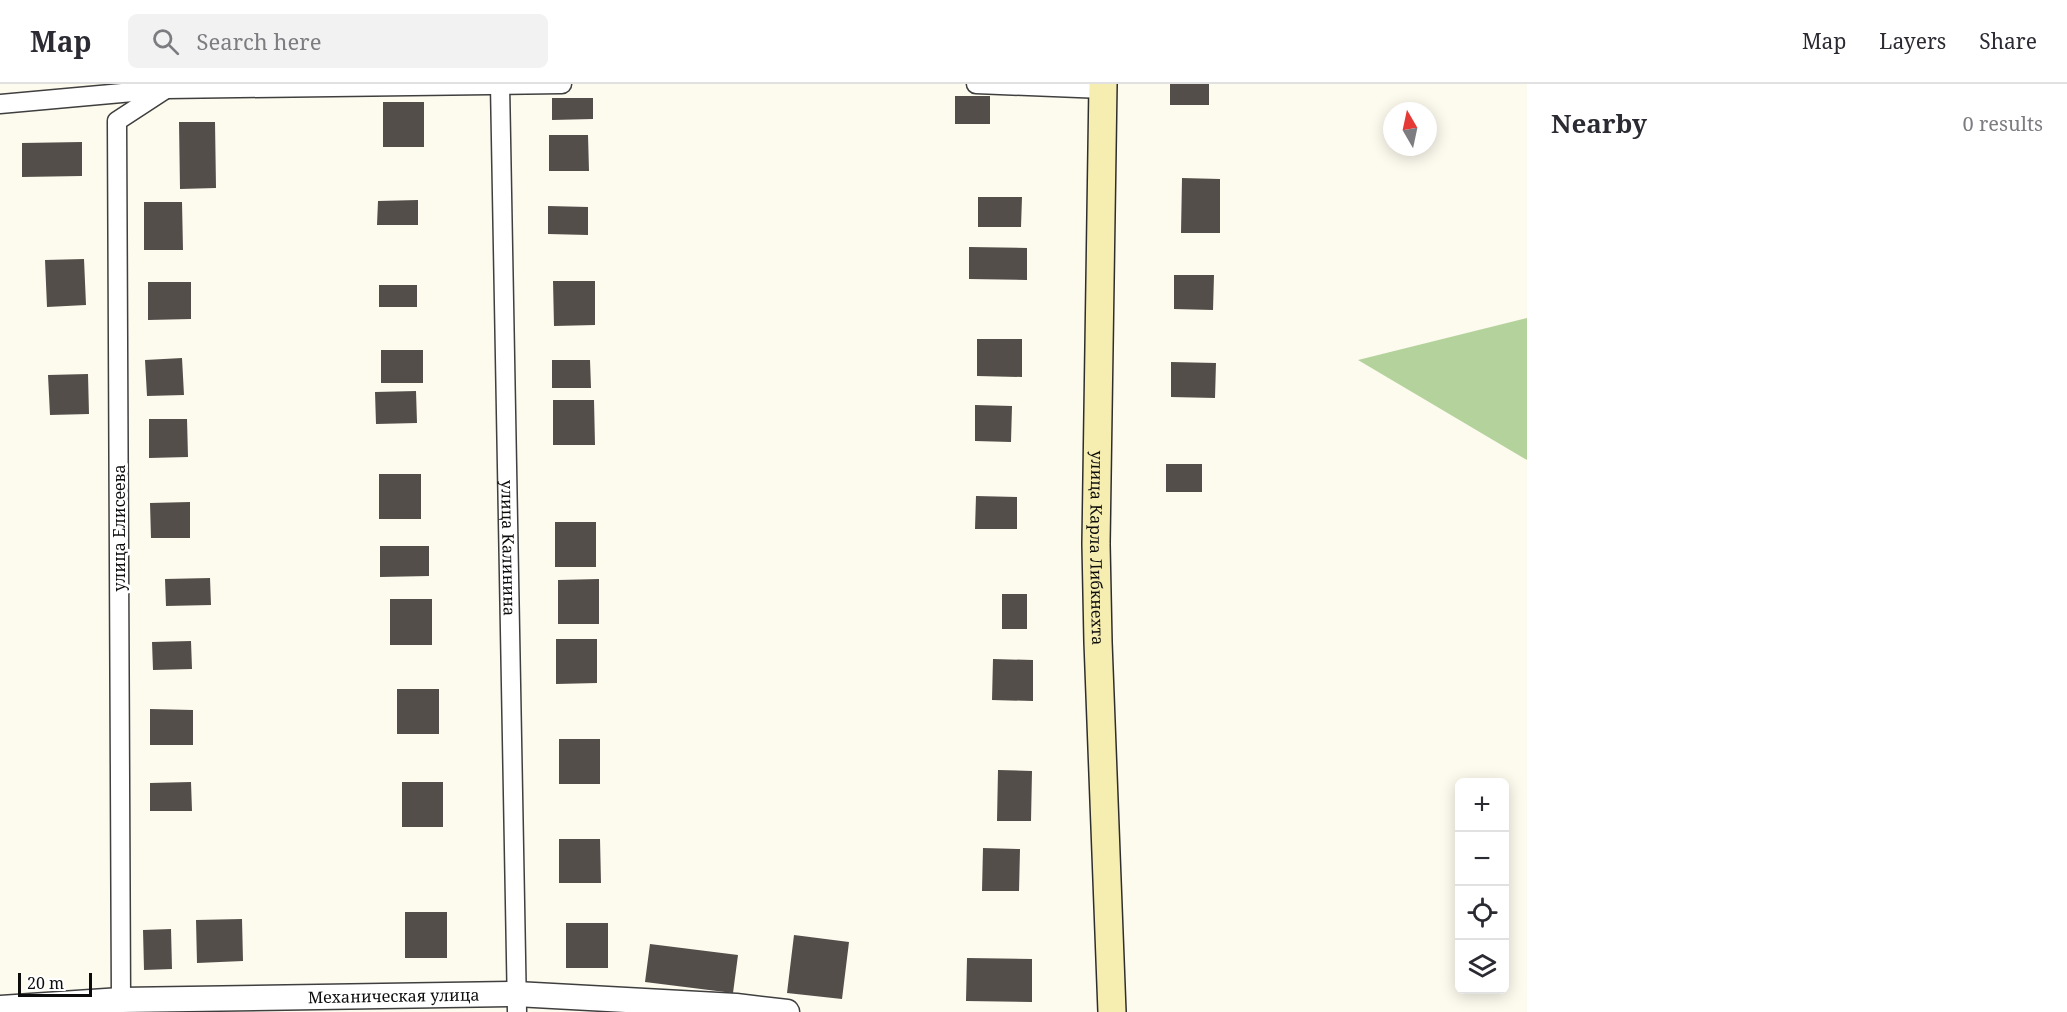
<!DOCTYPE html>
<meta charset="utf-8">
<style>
:root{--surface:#fff;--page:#f2f2f3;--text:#2b2b33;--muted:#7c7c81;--line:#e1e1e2}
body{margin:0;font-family:"Noto Serif",serif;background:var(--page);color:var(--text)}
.controls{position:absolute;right:18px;bottom:18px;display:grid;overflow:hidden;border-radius:9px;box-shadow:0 3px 15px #0003}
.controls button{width:54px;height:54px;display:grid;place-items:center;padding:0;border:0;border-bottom:2px solid var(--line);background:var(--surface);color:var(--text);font:30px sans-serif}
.compass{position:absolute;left:1383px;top:18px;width:54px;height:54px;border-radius:50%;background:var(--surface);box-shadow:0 3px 15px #0003;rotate:351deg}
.scale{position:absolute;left:18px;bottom:15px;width:74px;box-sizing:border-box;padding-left:6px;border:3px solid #0c0c0c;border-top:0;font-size:16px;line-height:21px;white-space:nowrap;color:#0c0c0c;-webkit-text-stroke:4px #fff;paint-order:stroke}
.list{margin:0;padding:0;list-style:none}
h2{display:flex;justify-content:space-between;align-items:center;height:78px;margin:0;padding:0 24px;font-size:26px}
h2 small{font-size:20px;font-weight:400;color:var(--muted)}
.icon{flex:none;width:33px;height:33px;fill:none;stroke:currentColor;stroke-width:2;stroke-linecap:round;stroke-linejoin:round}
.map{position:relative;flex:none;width:1527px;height:928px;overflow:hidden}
header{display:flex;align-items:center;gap:36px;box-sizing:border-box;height:84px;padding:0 30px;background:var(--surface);border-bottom:2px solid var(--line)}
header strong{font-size:28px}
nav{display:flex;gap:33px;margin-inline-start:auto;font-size:21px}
.search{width:420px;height:54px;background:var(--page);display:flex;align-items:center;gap:15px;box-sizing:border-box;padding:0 21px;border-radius:9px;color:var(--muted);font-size:22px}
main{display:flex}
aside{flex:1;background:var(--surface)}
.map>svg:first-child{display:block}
</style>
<header>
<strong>Map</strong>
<div class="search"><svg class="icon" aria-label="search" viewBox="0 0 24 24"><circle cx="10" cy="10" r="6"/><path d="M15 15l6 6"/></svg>Search here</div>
<nav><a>Map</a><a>Layers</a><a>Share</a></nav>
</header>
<main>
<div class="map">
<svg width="1527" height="928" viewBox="0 0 1527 928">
<rect width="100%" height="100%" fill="#fdfaee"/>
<path fill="#b4d29c" d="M1527 234V376L1358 276Z"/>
<path fill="#544e4a" d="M1170 0H1209V21H1170Z
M955 12H990V40H955Z
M552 14H593V35L552 36Z
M383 18H424V63H383Z
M179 38H215L216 104 180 105Z
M549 51H588L589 87H549Z
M82 58V92L22 93V59Z
M1182 94 1220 95V149H1181Z
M978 113H1022L1021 143H978Z
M418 116V141H377L378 117Z
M144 118H182L183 166H144Z
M548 122 588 123V151L548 150Z
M969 163 1027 164V196L969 195Z
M84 175 86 221 47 223 45 176Z
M1174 191H1214L1213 226 1174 225Z
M553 197H595V241L554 242Z
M148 198H191V235L148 236Z
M379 201H417V223H379Z
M977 255H1022V293L977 292Z
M381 266H423V299H381Z
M182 274 184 311 147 312 145 276Z
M552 276H590L591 304H552Z
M1171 278 1216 279 1215 314 1171 313Z
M88 290 89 330 50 331 48 291Z
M416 307 417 339 376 340 375 308Z
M553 316H594L595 361H553Z
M975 321 1012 322 1011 358 975 357Z
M149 335H187L188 373 149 374Z
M1166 380H1202V408H1166Z
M379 390H421V435H379Z
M976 412 1017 413V445H975Z
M190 418V454H151L150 419Z
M555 438H596V483H555Z
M380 462H429V492L380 493Z
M210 494 211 521 166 522 165 495Z
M599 495V540H558V496Z
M1002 510H1027V545H1002Z
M390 515H432V561H390Z
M556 555H597V599L556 600Z
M191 557 192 585 153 586 152 558Z
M993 575 1033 576V617L992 616Z
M397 605H439V650H397Z
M150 625 193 626V661H150Z
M559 655H600V700H559Z
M998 686 1032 687 1031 737H997Z
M191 698 192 727H150V699Z
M402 698H443V743H402Z
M559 755H600L601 799H559Z
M983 764 1020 765 1019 807H982Z
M405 828H447V874H405Z
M242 835 243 877 197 879 196 836Z
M566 839H608V884H566Z
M171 845 172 885 144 886 143 846Z
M794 851 849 858 842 915 787 909Z
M650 860 738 871 733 909 645 898Z
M967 874 1032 875V918L966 917Z"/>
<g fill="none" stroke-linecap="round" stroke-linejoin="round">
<g stroke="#3f3f3f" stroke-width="21">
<g id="minor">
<path id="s1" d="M500 0 517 928"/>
<path d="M976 0 1103 5"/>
<path d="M0 20 166 5 562 0"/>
<path d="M121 916 117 37 166 5V0"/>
</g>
</g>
<g stroke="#3f3f3f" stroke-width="27">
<g id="tertiary">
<path id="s2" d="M0 924 121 916 516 910 736 922 787 928"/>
</g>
</g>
<g stroke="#2e2e2e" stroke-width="30">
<g id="secondary">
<path id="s3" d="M1103 0 1096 460 1098 558 1112 928"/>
</g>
</g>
<use href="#minor" stroke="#fff" stroke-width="18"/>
<use href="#tertiary" stroke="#fff" stroke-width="24"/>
<use href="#secondary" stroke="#f6eeb0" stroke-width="27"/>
</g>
<g text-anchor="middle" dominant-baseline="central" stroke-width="6" stroke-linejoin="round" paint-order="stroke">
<g font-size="16" fill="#0c0c0c" stroke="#fff">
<text transform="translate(119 444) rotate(-90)">улица Елисеева</text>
<text stroke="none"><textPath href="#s1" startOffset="464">улица Калинина</textPath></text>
<text stroke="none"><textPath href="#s3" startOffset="464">улица Карла Либкнехта</textPath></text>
<text stroke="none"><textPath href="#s2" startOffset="394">Механическая улица</textPath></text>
</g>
</g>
</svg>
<div class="controls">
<button>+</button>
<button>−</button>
<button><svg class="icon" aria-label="locate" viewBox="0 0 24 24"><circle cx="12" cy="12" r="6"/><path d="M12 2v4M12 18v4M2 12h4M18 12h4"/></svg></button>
<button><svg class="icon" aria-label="layers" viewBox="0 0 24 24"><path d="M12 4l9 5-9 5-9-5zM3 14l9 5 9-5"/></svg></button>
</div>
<svg class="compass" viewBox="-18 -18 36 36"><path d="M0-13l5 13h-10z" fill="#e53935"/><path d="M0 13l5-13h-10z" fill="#7c7c81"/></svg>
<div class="scale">20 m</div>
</div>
<aside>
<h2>Nearby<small>0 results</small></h2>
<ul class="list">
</ul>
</aside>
</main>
